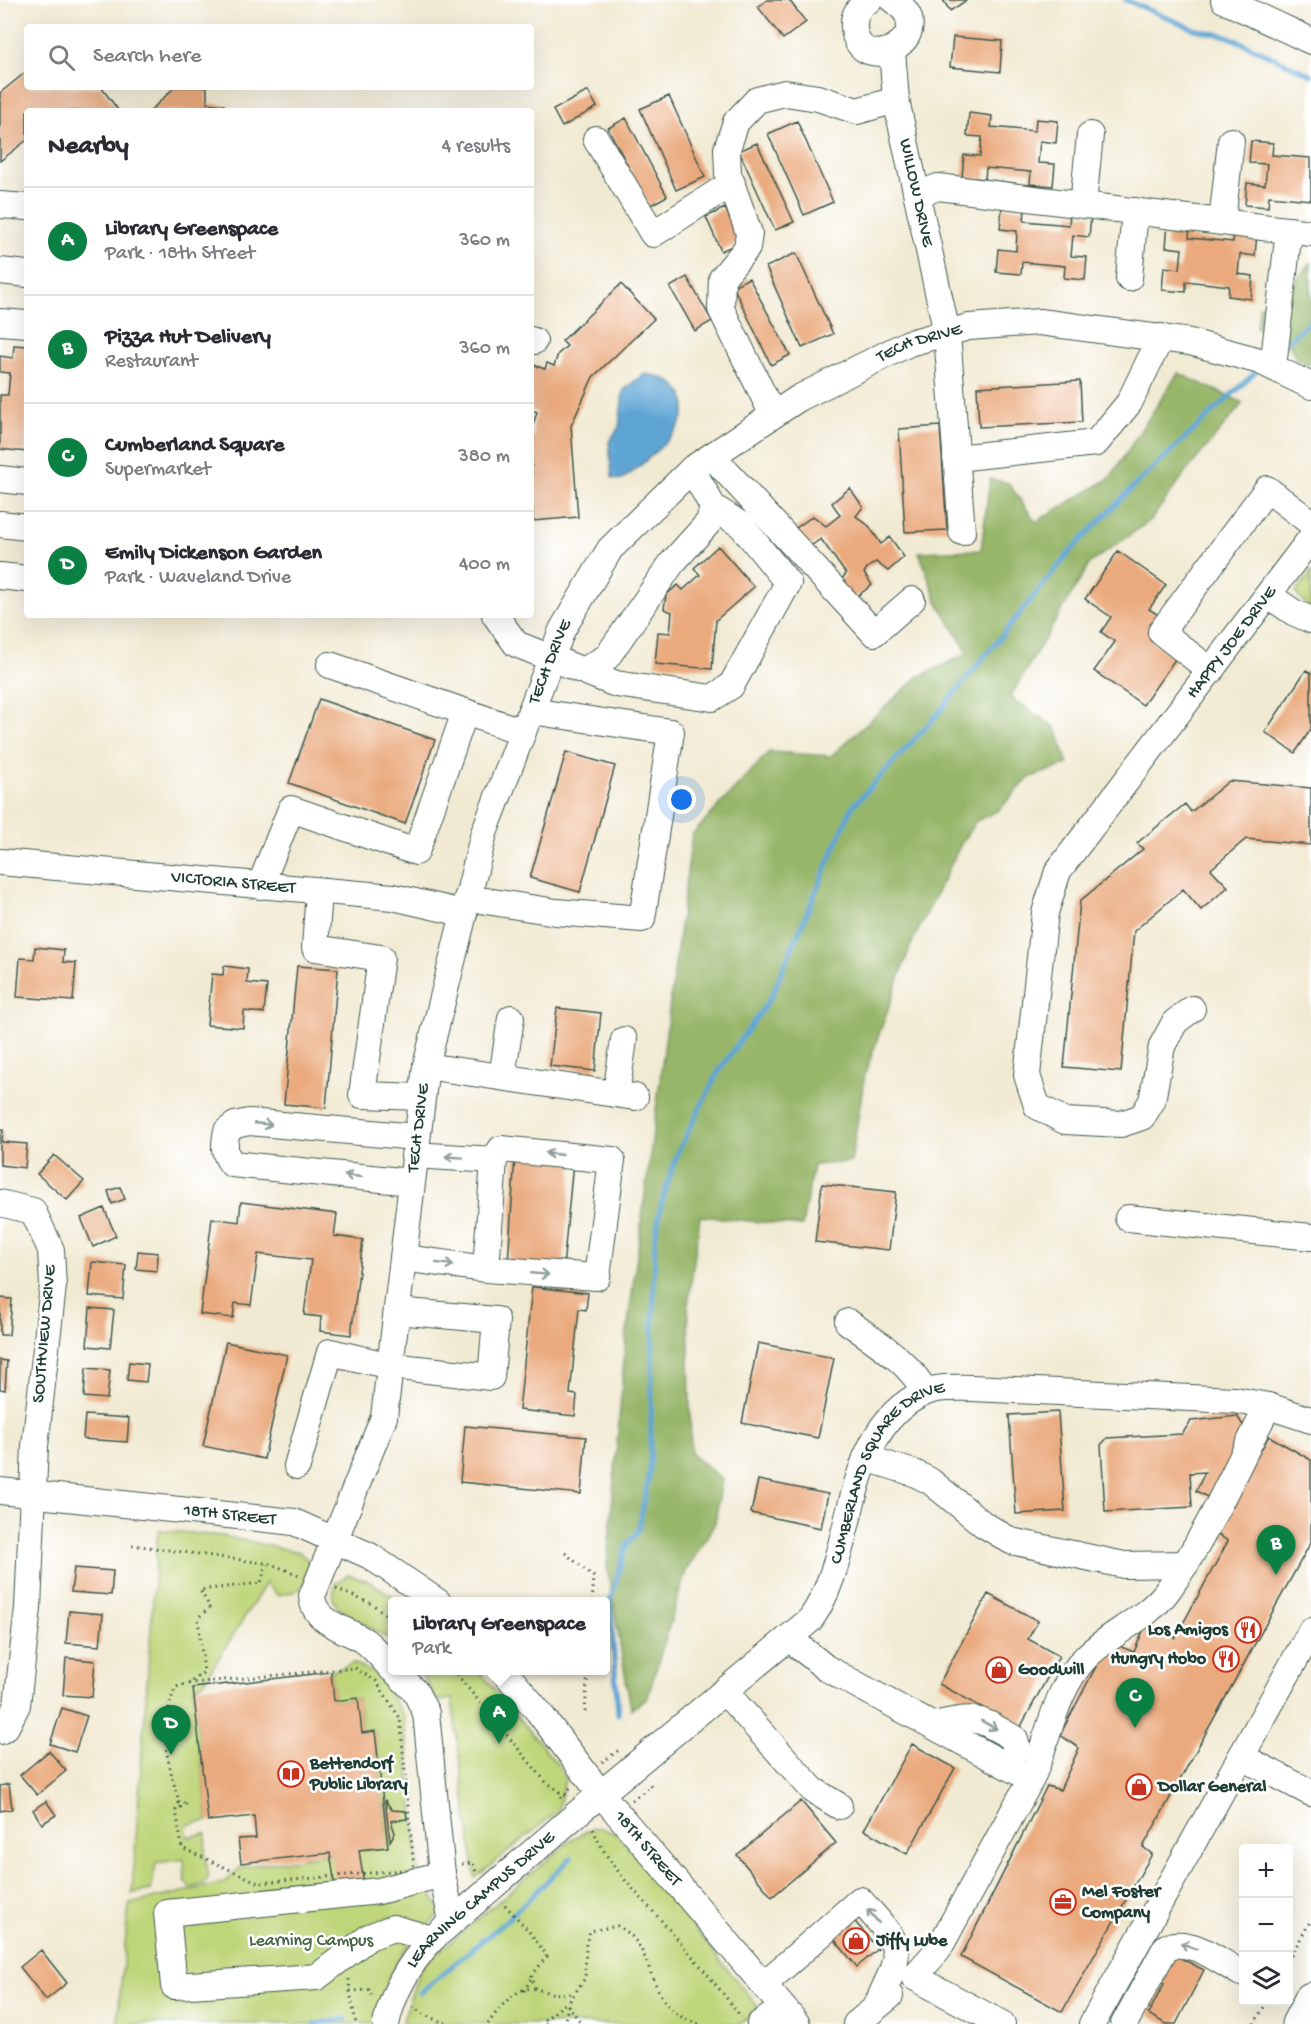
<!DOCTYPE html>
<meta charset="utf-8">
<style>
:root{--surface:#fff;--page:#f7f7f7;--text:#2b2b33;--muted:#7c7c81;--line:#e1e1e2;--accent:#0b8043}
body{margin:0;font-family:"Gochi Hand",sans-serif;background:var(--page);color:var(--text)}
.controls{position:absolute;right:18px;bottom:18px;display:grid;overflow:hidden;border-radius:6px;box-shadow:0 6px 24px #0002}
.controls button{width:54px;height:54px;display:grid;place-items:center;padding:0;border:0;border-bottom:2px solid var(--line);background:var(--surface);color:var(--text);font:30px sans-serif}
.you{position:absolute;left:682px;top:800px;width:21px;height:21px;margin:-15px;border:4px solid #fff;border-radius:50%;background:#1a73e8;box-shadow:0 0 0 9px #1a73e833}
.badge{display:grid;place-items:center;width:39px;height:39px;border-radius:50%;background:var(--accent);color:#fff;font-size:20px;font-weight:700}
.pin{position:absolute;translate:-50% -50px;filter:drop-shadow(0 2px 3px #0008)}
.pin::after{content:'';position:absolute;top:32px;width:21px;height:18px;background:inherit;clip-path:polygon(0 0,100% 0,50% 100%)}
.popup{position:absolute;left:388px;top:1597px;width:222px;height:78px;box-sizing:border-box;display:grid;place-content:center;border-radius:6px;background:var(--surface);filter:drop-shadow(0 2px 4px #0005);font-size:20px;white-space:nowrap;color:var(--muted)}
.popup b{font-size:22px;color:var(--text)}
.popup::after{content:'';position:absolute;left:50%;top:100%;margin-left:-12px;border:12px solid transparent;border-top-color:var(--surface)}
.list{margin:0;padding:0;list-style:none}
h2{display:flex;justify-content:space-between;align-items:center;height:78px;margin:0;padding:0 24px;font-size:26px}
h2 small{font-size:20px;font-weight:400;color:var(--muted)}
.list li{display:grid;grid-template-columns:39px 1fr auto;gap:18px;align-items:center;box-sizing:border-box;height:108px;padding:0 24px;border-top:2px solid var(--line)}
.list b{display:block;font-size:22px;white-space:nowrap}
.list p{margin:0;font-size:20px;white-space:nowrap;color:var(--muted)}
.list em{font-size:20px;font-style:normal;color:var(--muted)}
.icon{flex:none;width:33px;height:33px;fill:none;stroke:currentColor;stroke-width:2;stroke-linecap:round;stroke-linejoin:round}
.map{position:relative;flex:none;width:1311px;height:2024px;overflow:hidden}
.search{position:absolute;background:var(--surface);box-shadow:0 6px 24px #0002;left:24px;top:24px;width:510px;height:66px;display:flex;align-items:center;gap:15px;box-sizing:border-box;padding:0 21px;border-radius:6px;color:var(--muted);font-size:22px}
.panel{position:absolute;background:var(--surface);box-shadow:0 6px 24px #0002;left:24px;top:108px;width:510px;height:510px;border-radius:6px}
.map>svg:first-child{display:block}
</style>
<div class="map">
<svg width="1311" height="2024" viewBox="0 0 1311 2024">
<rect width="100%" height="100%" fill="#fff"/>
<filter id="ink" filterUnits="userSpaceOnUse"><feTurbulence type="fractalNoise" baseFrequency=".0167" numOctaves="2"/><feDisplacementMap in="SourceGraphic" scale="12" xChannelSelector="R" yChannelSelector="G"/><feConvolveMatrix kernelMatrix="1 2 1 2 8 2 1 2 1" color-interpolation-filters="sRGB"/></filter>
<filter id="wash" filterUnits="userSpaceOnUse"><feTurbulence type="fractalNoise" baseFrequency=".008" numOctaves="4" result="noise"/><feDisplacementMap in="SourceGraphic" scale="24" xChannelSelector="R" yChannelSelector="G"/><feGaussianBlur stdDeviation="1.35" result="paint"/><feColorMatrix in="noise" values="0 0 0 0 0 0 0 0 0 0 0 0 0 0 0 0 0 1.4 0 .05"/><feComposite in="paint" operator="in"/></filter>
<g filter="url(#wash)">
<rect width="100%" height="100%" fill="#f1ead3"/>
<path fill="#bfd579" stroke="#6f8956" stroke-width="1.5" d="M1311 572V609L1295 593Z
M158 1530 222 1536 299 1552 308 1560C308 1587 303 1592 277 1595L266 1583 203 1683 193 1688 208 1821 186 1825 188 1837 206 1833C206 1841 205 1849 205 1857 208 1876 215 1883 190 1888L185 1882 184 1859 156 1863 151 1890 132 1893Z
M348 1575 366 1580 402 1601 392 1602V1641L338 1608 333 1599 335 1583Z
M353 1663 378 1675 404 1717 419 1872 441 1912C401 1951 386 1968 374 2024H117L129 1904 223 1883 241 1867 388 1846 375 1731 362 1733 358 1698 334 1701 331 1672Z
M419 1671H479L558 1765 565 1779 558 1811 475 1878 452 1699 438 1701Z
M593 1828H602L619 1836 758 2007 741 2024H402L420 1968 572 1839Z"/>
<path fill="#97b669" stroke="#5b7a4e" stroke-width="1.5" d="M1311 262V366L1296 358 1286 338 1272 335 1256 327 1260 306 1278 302Z
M1178 373 1243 403 1185 473 1151 520 1090 563 1010 697 1056 728 1068 764 1029 778 999 810 976 821 962 842 910 947 865 1074 851 1162 813 1165 802 1226 700 1216 688 1306 691 1454 722 1479 715 1523 686 1571 647 1699 631 1709 607 1567 625 1347 692 835 769 752 831 756 918 677 968 653 937 601 919 552 981 550 990 479 1008 483 1036 522 1110 478Z"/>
<path fill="#5fa5d4" stroke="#3f7184" stroke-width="1.5" d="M643 374C669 376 695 391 681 422 675 436 634 473 620 480L612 478 609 442 619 427 623 391Z"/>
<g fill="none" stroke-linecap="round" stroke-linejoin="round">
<path stroke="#5fa5d4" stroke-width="5" d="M1126 0 1194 29 1227 36 1311 75
M1284 345 1311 320
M618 1714 610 1600 627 1544 638 1532 650 1470 655 1237 662 1201 677 1154 718 1072 771 997 852 807 936 716 1073 548 1135 485 1260 368
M420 1993 508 1919 571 1858
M315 2024 346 2019"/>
</g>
<g id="blocks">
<path fill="#eaaa7e" d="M767 0H789L806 22 783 39 758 7Z
M943 0H967L950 11Z
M953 37 1002 41 1000 72 950 67Z
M27 71V87H101L119 111H27V140L0 161V93Z
M175 87H207V103L224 105 229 111H150Z
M588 91 597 107 562 127 553 110Z
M669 96 705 177 676 190 640 109Z
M969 113 992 116 991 127 1035 131 1036 119 1058 121 1056 143 1040 141 1038 163 1055 164 1053 186 1030 184 1031 172 986 168 985 179 962 177 964 155 980 156 982 137 967 136Z
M626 118 667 196 649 206 608 128Z
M797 121 833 202 804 215 768 134Z
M1251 141 1273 143 1272 155 1311 158V200L1269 196 1268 207 1245 205 1247 183 1265 185 1267 164 1249 163Z
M757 143 794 222 775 230 739 151Z
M1002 207 1025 209 1024 221 1069 225 1070 213 1091 215 1089 237 1073 235 1071 256 1087 257 1085 280 1064 278 1065 266 1022 262 1021 274 996 272 998 249 1016 251 1017 231 1000 229Z
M725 208 741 242 721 251 706 217Z
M1168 223 1190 225 1189 238 1233 242 1234 231 1257 233 1255 256 1240 254 1238 274 1253 276 1251 299 1228 296 1229 286 1186 281V292L1162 290 1164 267 1180 269 1182 249 1166 247Z
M796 253 833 334 802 348 766 267Z
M687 277 712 321 695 331 670 287Z
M749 278 790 355 771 365 733 286Z
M621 284 654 319 593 377 571 426 578 517 533 521 531 438H534L533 425 537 412 531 410V364L545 369 547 363 554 366 558 354 567 346 562 341Z
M14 345 27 346V452L0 449V395H8L10 373 0 372V356L13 358Z
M1080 381 1082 422 979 427 977 387Z
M940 426 947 530 905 532 899 429Z
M850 488 863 507 856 516 869 526 881 544 890 537 904 557 888 571 876 562 867 568 864 573 872 585 852 600 839 582 846 574 821 539 809 547 796 528 813 516 826 526 840 515 832 503Z
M718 546 754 587 716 620 712 669 655 664 658 632 670 633 672 612 664 609 666 595 678 585 683 590 700 575 694 568Z
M1118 551 1166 585 1149 609 1166 620 1151 641 1176 658 1143 705 1094 671 1115 642 1101 632 1111 617 1085 599Z
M1306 670 1311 673V729L1295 753 1265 732Z
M319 699 435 740 405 824 289 783Z
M566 752 615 766 580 892 530 878Z
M1229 781 1311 788V845L1246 839 1211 869 1228 887 1201 910 1183 889 1134 931 1121 1072 1064 1067 1080 901 1143 849 1137 843 1185 804 1191 812Z
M35 947 64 950 63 962 76 963 73 1001 17 997 20 958 34 959Z
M224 966 248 969 247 983 267 985 264 1013 244 1011 243 1028 207 1025 212 974 223 975Z
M297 966 338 969 326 1108 284 1104Z
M557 1008 601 1013 595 1071 550 1066Z
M0 1130H3L2 1142 27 1144 25 1168 0 1165Z
M54 1155 84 1181 67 1200 37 1174Z
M515 1156 573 1162 563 1268 508 1263Z
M822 1184 896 1192 889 1250 815 1242Z
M120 1187 125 1199 112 1204 108 1191Z
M241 1202 337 1214 334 1236 363 1240 351 1335 320 1331 321 1317 304 1315 311 1260 258 1254 251 1305 235 1303 233 1318 200 1314 212 1218 239 1222Z
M104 1208 116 1236 93 1247 81 1218Z
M138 1251 158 1253 157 1271 136 1269Z
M92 1262 126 1265 123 1299 89 1296Z
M532 1287 588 1293 586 1310 579 1309 570 1394 577 1395 575 1416 519 1410Z
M0 1298 12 1299 9 1335H0Z
M90 1308 114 1310 110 1348 87 1346Z
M226 1342 287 1355 264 1459 203 1446Z
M758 1343 834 1358 818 1438 742 1423Z
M0 1360 7 1361 5 1390 0 1389Z
M129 1362 148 1364 146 1382 127 1380Z
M86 1368 110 1370 107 1399 84 1397Z
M1058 1412 1065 1511 1016 1514 1009 1415Z
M85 1415 129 1418 127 1442 83 1439Z
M1237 1416 1246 1430 1211 1499 1196 1491 1205 1472 1190 1473 1192 1507 1105 1512 1101 1445 1107 1438 1182 1434 1191 1421Z
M465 1426 586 1437 581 1494 460 1482Z
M1269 1436 1311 1460V1542L1143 1847 1152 1854 1062 2012 961 1957 1047 1786 1060 1790 1079 1748 1060 1735 1109 1642 1134 1652 1146 1624 1175 1638 1228 1541 1214 1532Z
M758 1480 828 1494 821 1528 751 1513Z
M74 1568 113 1571 111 1595 71 1592Z
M988 1594 1038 1621 1028 1639 1059 1656 1020 1728 939 1684Z
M69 1611 103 1614 100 1646 66 1643Z
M66 1658 95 1661 92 1697 63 1695Z
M331 1672 334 1701 358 1698 362 1733 375 1731 388 1847 359 1850 364 1884 336 1891 330 1853 241 1863 238 1839 256 1838 254 1816 208 1821 193 1688Z
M62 1708 87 1716 75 1752 50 1744Z
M912 1744 955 1768 907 1854 864 1830Z
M49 1751 66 1771 37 1795 20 1775Z
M9 1784 12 1809 0 1811V1786Z
M385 1800 392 1810 406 1811 407 1819 391 1821 395 1833 390 1841Z
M46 1801 56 1815 42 1824 33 1810Z
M801 1801 836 1843 772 1897 737 1855Z
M851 1917 878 1949 857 1967 830 1934Z
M41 1950 67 1983 46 2000 20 1967Z
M1173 1954 1204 1970 1176 2024H1166L1148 2014 1164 1984 1159 1981Z"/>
</g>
</g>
<g filter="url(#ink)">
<use href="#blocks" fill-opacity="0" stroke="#3e574c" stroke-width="1.5"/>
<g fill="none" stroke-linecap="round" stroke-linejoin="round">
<g stroke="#3e574c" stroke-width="28">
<g id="minor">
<path d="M869 0C859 6 853 15 854 27 857 83 946 35 893 0"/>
<path d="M1224 0 1311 41"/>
<path id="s1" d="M892 51 896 100 947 333 962 532"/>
<path d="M596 139 653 234 732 183"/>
<path d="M917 195 938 187 1311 233"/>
<path d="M0 205 27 207"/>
<path d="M1083 205 1090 135"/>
<path d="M1222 222 1231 141"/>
<path d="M0 271 27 274"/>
<path d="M1129 278 1135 211"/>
<path d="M0 322 27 324"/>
<path d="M531 340 534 341"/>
<path d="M1273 367 1289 230"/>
<path d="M773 415 721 309 722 278 747 248 749 233 728 174 727 149 736 122 757 100 785 93 818 98 857 111 896 100"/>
<path d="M712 456 874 633 912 600"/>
<path d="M956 458 1096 443 1129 403 1161 337"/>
<path d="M0 479 27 482"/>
<path d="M0 524 27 527"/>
<path d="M0 576 27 579"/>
<path d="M1268 595 1293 612 1311 620"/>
<path d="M495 615 516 644 616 684 712 698 731 686 788 583 741 525 713 507"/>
<path d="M330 665 523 732"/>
<path d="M585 670 607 657 672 563 709 522 713 507 692 469"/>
<path d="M1211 671 1161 632 1267 489 1311 523"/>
<path id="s2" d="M0 862 393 897 463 913"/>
<path d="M260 886 291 809 416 852 465 712"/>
<path d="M319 891 315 948 381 958 362 1095 421 1097"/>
<path d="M467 898 556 912 642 919 671 732 531 711"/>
<path id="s3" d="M1192 1009 1175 1022 1162 1046 1152 1101 1142 1117 1121 1124 1065 1121 1037 1106 1027 1075 1045 913 1058 871 1311 538"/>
<path d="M426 1066 635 1097"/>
<path d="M502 1077 511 1018"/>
<path d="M616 1094 624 1040"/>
<path d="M414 1155 494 1160"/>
<path d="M411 1182 232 1164C223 1153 224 1145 227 1131L235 1125 249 1122 416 1137"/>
<path d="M0 1203 33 1211 51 1250 53 1286 35 1446 28 1608 17 1705 6 1727 0 1731"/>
<path d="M1128 1218 1311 1237"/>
<path d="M403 1258 486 1269 597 1277 612 1160 501 1149 494 1160 486 1269"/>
<path d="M848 1322C876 1342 910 1362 925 1392"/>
<path d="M866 1458 914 1473 930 1481 983 1524 1011 1541 1124 1565 1186 1564"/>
<path d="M297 1466 330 1352 391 1366 491 1377 496 1320 397 1311"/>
<path id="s4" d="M0 1491 294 1522 370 1556 438 1602"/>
<path d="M790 1639 826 1668 1031 1779"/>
<path id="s5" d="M392 1669C384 1660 375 1649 366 1642 346 1628 314 1624 312 1596L384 1417 426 1066 484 833 562 630 610 549 692 469 799 398 909 343 969 327 1040 322 1190 342 1260 361 1311 386"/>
<path d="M394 1670 415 1691 426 1713 442 1874 452 1921"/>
<path id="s6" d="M503 1670 538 1711 601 1794 797 2024"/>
<path d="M725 1692 813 1790 839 1806"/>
<path d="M934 1725C979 1715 976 1717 1015 1739L1017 1747 1007 1765"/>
<path d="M1242 1757 1311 1793"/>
<path d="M432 1939 393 1928 369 1937 317 1977 174 1986 167 1913 379 1891 442 1874"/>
<path d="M763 1985 860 1900C873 1916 900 1938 895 1961 892 1976 882 1991 877 2006"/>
<path id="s7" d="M386 2024C393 1991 409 1964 432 1939L579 1812 810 1620C858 1555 840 1428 926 1392 940 1386 957 1388 972 1388L1235 1400 1268 1406 1311 1420"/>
<path d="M760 2024 783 2008"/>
<path d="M856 2024 890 1996"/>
<path d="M1002 2024 914 1977 938 1950 1031 1779C1049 1739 1055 1688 1087 1656 1112 1632 1148 1618 1168 1590 1208 1534 1236 1467 1268 1406"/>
<path d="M1092 2024 1311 1631"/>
<path d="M1124 2024 1166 1947C1191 1937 1219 1961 1241 1973"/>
</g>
</g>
<g stroke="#3e574c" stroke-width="35">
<path id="major" d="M1298 2024 1311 1999"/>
</g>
<path stroke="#3e574c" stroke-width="3" stroke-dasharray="1.5 4.5" stroke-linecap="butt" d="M132 1545 271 1564 299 1575
M565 1553 594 1577 592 1602
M336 1589 372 1604 392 1619
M355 1668 376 1681 400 1718 414 1869 259 1883 182 1848 176 1810 188 1803H179C168 1758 156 1732 176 1687L191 1683Z
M453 1670 545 1781 566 1796
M192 1681 204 1672 198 1618 210 1607 200 1590 261 1583 266 1564
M585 1712 588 1670
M602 1762 619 1750
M561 1798 571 1787
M632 1800 651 1786 648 1782
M593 1829C607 1864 634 1890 659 1918 687 1950 715 1982 741 2017
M462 1864 473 1863 476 1872
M505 1905 528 1930 547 1956 532 1976 535 1988
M1288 1961 1311 1920
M349 1979 350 1991 369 1990 372 1995
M350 1991 356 2024
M524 1991 532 1977
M412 2007 429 2017 448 2024
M488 2024C497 2010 517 1984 536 1989 555 1994 553 1995 574 1993
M546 2024 543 2021 566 2003 582 2024
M564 2024 569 2002 585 1978 586 1943 590 1931 617 1926C660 1945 641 2009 699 2024
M1254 2024 1267 2002"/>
<use href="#minor" stroke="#fff" stroke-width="26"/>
<use href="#major" stroke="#fff" stroke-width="33"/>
</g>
<defs><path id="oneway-shaft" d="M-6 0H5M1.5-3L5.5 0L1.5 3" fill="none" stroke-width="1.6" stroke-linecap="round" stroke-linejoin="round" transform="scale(1.5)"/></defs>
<g stroke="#8f9e9a">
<use href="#oneway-shaft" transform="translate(263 1124) rotate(5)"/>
<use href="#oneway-shaft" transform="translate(554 1154) rotate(-174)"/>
<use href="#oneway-shaft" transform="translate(454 1157) rotate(-176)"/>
<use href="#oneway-shaft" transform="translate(353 1176) rotate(-174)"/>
<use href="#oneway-shaft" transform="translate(445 1264) rotate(7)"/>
<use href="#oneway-shaft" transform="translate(540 1274) rotate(5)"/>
<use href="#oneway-shaft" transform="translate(989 1725) rotate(29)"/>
<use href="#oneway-shaft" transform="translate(873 1916) rotate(-130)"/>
<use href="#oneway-shaft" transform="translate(1189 1946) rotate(-160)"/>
</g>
</g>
<defs>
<g id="restaurant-ring" transform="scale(1.35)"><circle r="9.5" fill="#fff" stroke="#c8321e" stroke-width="1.5"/><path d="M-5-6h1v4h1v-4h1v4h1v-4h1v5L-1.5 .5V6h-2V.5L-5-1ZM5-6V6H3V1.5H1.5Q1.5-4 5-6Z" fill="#c8321e"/></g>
<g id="shop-ring" transform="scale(1.35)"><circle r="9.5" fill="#fff" stroke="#c8321e" stroke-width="1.5"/><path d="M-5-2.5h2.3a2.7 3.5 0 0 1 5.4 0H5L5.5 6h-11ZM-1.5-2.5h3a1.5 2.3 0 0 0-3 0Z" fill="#c8321e"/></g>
<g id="library-ring" transform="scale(1.35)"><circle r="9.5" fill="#fff" stroke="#c8321e" stroke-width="1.5"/><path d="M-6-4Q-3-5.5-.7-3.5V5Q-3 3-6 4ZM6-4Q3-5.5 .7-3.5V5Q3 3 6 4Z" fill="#c8321e"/></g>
<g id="office-ring" transform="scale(1.35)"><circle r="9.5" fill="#fff" stroke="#c8321e" stroke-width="1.5"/><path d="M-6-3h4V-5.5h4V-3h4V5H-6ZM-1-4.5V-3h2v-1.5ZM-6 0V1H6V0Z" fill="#c8321e"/></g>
</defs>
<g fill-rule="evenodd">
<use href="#restaurant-ring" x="1248" y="1630"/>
<use href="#restaurant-ring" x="1226" y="1659"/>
<use href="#shop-ring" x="999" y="1670"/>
<use href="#library-ring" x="291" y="1774"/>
<use href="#shop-ring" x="1139" y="1787"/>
<use href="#office-ring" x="1063" y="1902"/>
<use href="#shop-ring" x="856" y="1941"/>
</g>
<g text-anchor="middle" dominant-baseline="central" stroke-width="5" stroke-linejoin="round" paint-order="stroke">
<g font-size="18" fill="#1f3d34" stroke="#fff">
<text stroke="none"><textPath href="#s1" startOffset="144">WILLOW DRIVE</textPath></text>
<text stroke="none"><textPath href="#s5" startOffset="1586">TECH DRIVE</textPath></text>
<text stroke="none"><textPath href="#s3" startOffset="760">HAPPY JOE DRIVE</textPath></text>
<text stroke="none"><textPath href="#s5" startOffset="1082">TECH DRIVE</textPath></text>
<text stroke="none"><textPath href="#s2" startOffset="234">VICTORIA STREET</textPath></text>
<text stroke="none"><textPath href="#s5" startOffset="596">TECH DRIVE</textPath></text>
<text transform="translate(45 1334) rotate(-85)">SOUTHVIEW DRIVE</text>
<text stroke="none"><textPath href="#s7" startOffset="765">CUMBERLAND SQUARE DRIVE</textPath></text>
<text stroke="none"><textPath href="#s4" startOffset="231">18TH STREET</textPath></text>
<text stroke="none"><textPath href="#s6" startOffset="230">18TH STREET</textPath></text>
<text stroke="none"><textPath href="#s7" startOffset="160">LEARNING CAMPUS DRIVE</textPath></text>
</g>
<g font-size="18" font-weight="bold" fill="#1f3d34" stroke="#fff" text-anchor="start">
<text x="1228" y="1630" text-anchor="end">Los Amigos</text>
<text x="1206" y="1659" text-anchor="end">Hungry Hobo</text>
<text x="1018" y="1670">Goodwill</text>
<text x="310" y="1764">Bettendorf<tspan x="310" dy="21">Public Library</tspan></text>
<text x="1158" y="1787">Dollar General</text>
<text x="1082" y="1892">Mel Foster<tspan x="1082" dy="21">Company</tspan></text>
<text x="876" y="1941">Jiffy Lube</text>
</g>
<g font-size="18" fill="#476345" stroke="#fff">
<text x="311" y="1941">Learning Campus</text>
</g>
</g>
</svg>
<div class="controls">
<button>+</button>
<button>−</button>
<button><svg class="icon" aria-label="layers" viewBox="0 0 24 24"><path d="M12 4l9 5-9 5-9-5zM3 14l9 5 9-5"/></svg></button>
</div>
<div class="you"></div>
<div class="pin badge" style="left:499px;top:1744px">A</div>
<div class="popup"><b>Library Greenspace</b>Park</div>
<div class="pin badge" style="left:1276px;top:1575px">B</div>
<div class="pin badge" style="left:1135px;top:1728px">C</div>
<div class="pin badge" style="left:171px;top:1755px">D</div>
<div class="search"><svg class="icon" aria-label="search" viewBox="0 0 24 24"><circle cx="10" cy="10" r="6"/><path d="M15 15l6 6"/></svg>Search here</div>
<section class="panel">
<h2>Nearby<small>4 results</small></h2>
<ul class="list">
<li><span class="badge">A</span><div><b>Library Greenspace</b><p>Park · 18th Street</p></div><em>360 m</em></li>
<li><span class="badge">B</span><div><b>Pizza Hut Delivery</b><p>Restaurant</p></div><em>360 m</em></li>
<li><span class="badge">C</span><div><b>Cumberland Square</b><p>Supermarket</p></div><em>380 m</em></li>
<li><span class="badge">D</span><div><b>Emily Dickenson Garden</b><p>Park · Waveland Drive</p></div><em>400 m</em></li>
</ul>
</section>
</div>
